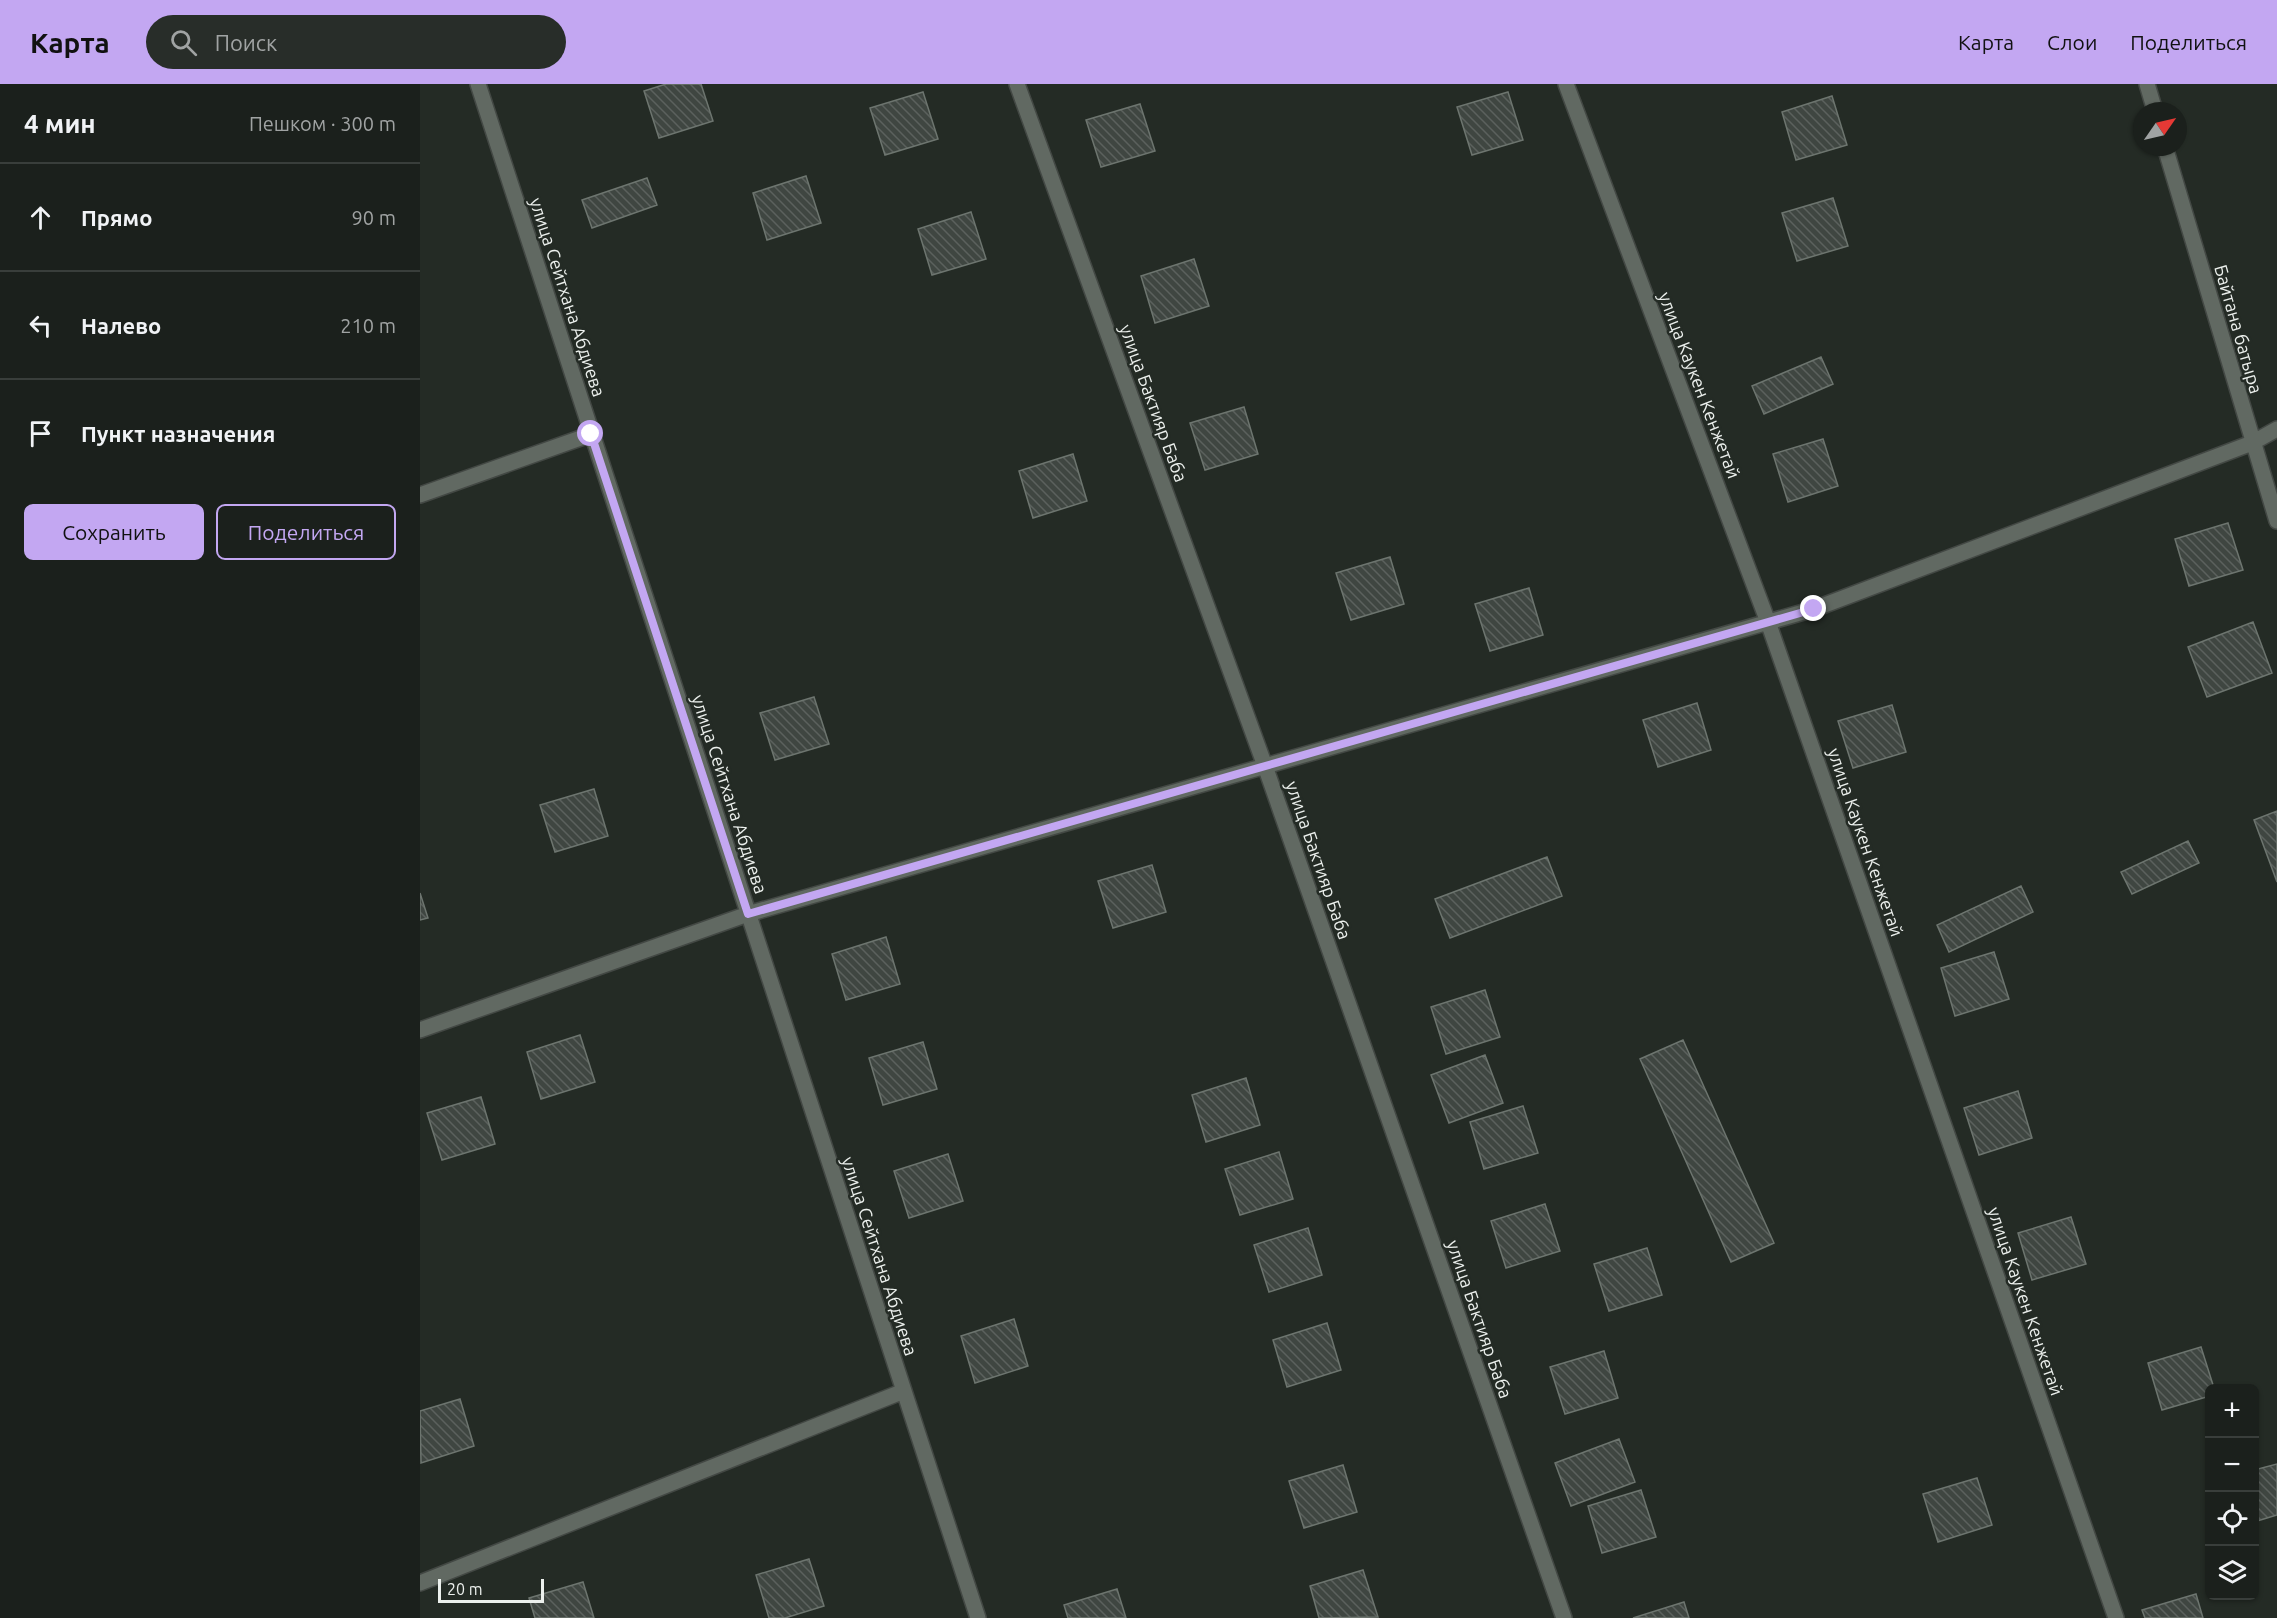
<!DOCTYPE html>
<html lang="ru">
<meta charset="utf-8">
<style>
:root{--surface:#1b201c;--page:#282d29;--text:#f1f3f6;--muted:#a0a3a3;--line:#393e3b;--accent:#c3a7f2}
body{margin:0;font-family:Ubuntu,sans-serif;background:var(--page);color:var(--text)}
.controls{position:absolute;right:18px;bottom:18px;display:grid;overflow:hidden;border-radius:9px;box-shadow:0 2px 4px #0004}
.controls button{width:54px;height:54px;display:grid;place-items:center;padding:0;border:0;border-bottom:2px solid var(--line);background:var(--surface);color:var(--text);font:30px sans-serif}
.compass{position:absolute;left:1713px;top:18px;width:54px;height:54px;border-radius:50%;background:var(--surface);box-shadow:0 2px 4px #0004;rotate:56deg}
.scale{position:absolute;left:18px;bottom:15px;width:106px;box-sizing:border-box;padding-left:6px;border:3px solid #ecf0ed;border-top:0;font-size:16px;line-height:21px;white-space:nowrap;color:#ecf0ed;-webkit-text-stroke:4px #242b25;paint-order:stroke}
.stop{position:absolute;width:18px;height:18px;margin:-14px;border:4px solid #c3a7f2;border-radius:50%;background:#fff}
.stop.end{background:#c3a7f2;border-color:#fff;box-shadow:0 2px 6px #0008}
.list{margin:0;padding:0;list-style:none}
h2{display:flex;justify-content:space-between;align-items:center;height:78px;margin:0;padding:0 24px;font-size:26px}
h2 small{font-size:20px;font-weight:400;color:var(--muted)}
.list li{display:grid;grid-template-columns:39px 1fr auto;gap:18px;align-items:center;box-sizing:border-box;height:108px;padding:0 24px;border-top:2px solid var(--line)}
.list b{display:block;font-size:22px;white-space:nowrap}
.list em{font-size:20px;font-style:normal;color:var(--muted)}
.actions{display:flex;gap:12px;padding:18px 24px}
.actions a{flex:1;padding:14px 0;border:2px solid var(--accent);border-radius:9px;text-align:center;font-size:21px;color:var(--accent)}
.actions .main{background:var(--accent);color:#111}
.icon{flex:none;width:33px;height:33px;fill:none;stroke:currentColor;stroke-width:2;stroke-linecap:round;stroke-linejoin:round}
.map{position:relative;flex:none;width:1857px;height:1534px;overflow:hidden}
header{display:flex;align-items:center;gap:36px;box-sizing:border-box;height:84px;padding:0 30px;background:var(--accent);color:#111}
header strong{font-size:28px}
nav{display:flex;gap:33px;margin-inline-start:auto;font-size:21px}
.search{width:420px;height:54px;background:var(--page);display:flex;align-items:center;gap:15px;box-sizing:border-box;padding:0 21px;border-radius:33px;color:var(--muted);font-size:22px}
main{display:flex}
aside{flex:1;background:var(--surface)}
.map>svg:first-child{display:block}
</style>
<header>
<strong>Карта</strong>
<div class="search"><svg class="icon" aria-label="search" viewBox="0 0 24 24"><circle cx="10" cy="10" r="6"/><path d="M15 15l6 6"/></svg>Поиск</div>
<nav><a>Карта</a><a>Слои</a><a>Поделиться</a></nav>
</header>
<main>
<aside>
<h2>4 мин<small>Пешком · 300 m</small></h2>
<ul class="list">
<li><svg class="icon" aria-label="ahead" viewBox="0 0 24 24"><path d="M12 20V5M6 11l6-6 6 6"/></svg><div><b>Прямо</b></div><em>90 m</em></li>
<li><svg class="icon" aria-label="left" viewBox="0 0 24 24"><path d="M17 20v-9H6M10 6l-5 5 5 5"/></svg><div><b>Налево</b></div><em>210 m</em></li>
<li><svg class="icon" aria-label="arrive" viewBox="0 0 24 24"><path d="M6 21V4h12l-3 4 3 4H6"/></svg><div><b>Пункт назначения</b></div></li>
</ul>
<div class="actions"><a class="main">Сохранить</a><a>Поделиться</a></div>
</aside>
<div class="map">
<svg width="1857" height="1534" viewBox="0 0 1857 1534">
<defs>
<pattern id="building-back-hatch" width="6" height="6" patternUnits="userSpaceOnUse" patternTransform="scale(1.5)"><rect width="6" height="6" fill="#3f4641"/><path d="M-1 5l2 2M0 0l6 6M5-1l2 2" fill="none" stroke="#5b615d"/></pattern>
</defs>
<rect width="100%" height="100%" fill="#242b25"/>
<path fill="url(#building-back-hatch)" stroke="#6d756f" stroke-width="1.5" d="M246 0H281L293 37 239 54 224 7Z
M503 8 518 55 465 71 450 24Z
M1088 8 1103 56 1052 71 1037 23Z
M1412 12 1427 61 1376 76 1362 28Z
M720 20 735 67 681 83 666 36Z
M386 92 401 139 347 156 333 109Z
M227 94 237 121 172 144 162 116Z
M1413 114 1428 162 1377 177 1362 129Z
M551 128 566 175 512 191 498 145Z
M774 175 789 222 735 239 721 192Z
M1401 273 1413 300 1344 330 1332 302Z
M824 323 838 370 785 386 770 339Z
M1403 355 1418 402 1368 418 1353 370Z
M653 370 667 417 613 434 599 387Z
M1808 439 1823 486 1769 502 1755 455Z
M970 473 984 520 931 536 916 489Z
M1109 504 1123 551 1070 567 1055 520Z
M1833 538 1852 589 1787 613 1768 563Z
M394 613 409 660 355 676 340 629Z
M1277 619 1291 666 1238 683 1223 636Z
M1472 621 1486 668 1433 684 1418 637Z
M174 705 188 752 135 768 120 721Z
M1857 727V798L1834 736Z
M1768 757 1779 779 1712 810 1701 788Z
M1127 773 1142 812 1030 854 1015 815Z
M732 781 746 828 693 844 678 797Z
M1601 802 1613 828 1529 868 1517 841Z
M0 809 8 834 0 836Z
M466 853 480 900 426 916 412 870Z
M1574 868 1589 915 1535 932 1521 884Z
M1065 906 1080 953 1026 970 1011 923Z
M160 951 175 998 121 1015 107 968Z
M1263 956 1354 1159 1311 1178 1220 975Z
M503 958 517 1005 463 1021 449 974Z
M1065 971 1083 1019 1029 1039 1011 991Z
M826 994 840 1041 786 1058 772 1011Z
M1598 1007 1612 1054 1559 1071 1544 1024Z
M61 1013 75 1060 22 1076 7 1029Z
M1103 1022 1118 1069 1064 1085 1050 1038Z
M859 1068 873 1115 820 1131 805 1085Z
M528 1070 543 1117 489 1134 474 1087Z
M1125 1120 1140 1167 1086 1184 1071 1137Z
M1651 1133 1666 1180 1612 1196 1598 1149Z
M888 1144 902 1191 849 1208 834 1161Z
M1227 1164 1242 1211 1189 1227 1174 1180Z
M594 1235 608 1282 555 1299 541 1252Z
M907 1239 921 1286 867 1303 853 1256Z
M1781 1263 1794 1304H1790V1312L1742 1326 1728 1279Z
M1184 1267 1198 1314 1145 1330 1130 1283Z
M40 1315 54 1362 1 1379 0 1327Z
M1199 1355 1215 1398 1151 1422 1135 1379Z
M1857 1380V1431L1837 1437 1834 1429V1386Z
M923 1381 937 1428 884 1444 869 1397Z
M1557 1394 1572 1441 1518 1458 1503 1410Z
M1221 1406 1236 1453 1182 1469 1168 1422Z
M389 1475 404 1522 365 1534H349L336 1491Z
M943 1486 958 1533 899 1534 890 1502Z
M163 1498 174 1534H115L109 1514Z
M697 1505 706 1534H648L644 1521Z
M1776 1510 1783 1534H1725L1722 1526Z
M1264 1518 1269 1534H1213Z"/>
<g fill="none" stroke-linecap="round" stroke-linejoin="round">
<g stroke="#434844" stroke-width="18">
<path id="minor" d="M58 0 558 1534
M597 0 845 682 1144 1534
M1146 0 1348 538 1696 1534
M1727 0 1735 27
M1745 63 1857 437
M0 411 172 350
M0 946 328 830 1394 525 1832 359 1857 345
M0 1499 484 1307"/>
</g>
<use href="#minor" stroke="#616962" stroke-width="15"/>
</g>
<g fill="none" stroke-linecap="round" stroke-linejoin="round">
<path stroke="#c3a7f2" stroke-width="8" d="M171 350 328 830 1394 525"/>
</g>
<g text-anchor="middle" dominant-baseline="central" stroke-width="5" stroke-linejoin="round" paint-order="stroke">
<g font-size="18" fill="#ecf0ed" stroke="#242b25">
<text transform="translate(148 213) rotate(72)">улица Сейтхана Абдиева</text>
<text transform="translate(1819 245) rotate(74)">Байтана батыра</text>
<text transform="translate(1280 301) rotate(69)">улица Каукен Кенжетай</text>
<text transform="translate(734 319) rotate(70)">улица Бактияр Баба</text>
<text transform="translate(310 710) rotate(72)">улица Сейтхана Абдиева</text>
<text transform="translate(1446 758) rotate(71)">улица Каукен Кенжетай</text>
<text transform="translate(899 776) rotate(71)">улица Бактияр Баба</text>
<text transform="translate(460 1172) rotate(72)">улица Сейтхана Абдиева</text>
<text transform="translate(1606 1217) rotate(71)">улица Каукен Кенжетай</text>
<text transform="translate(1060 1235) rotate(71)">улица Бактияр Баба</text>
</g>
</g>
</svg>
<div class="controls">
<button>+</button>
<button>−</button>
<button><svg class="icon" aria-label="locate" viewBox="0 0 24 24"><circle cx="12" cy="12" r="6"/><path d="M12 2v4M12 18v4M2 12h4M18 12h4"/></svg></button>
<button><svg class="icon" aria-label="layers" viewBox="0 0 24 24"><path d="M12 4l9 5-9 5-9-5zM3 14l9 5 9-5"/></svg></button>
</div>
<svg class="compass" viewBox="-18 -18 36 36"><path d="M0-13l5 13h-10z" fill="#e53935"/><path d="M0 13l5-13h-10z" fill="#a0a3a3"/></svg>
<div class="scale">20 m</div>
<div class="stop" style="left:171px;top:350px"></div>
<div class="stop end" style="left:1394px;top:525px"></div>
</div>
</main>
